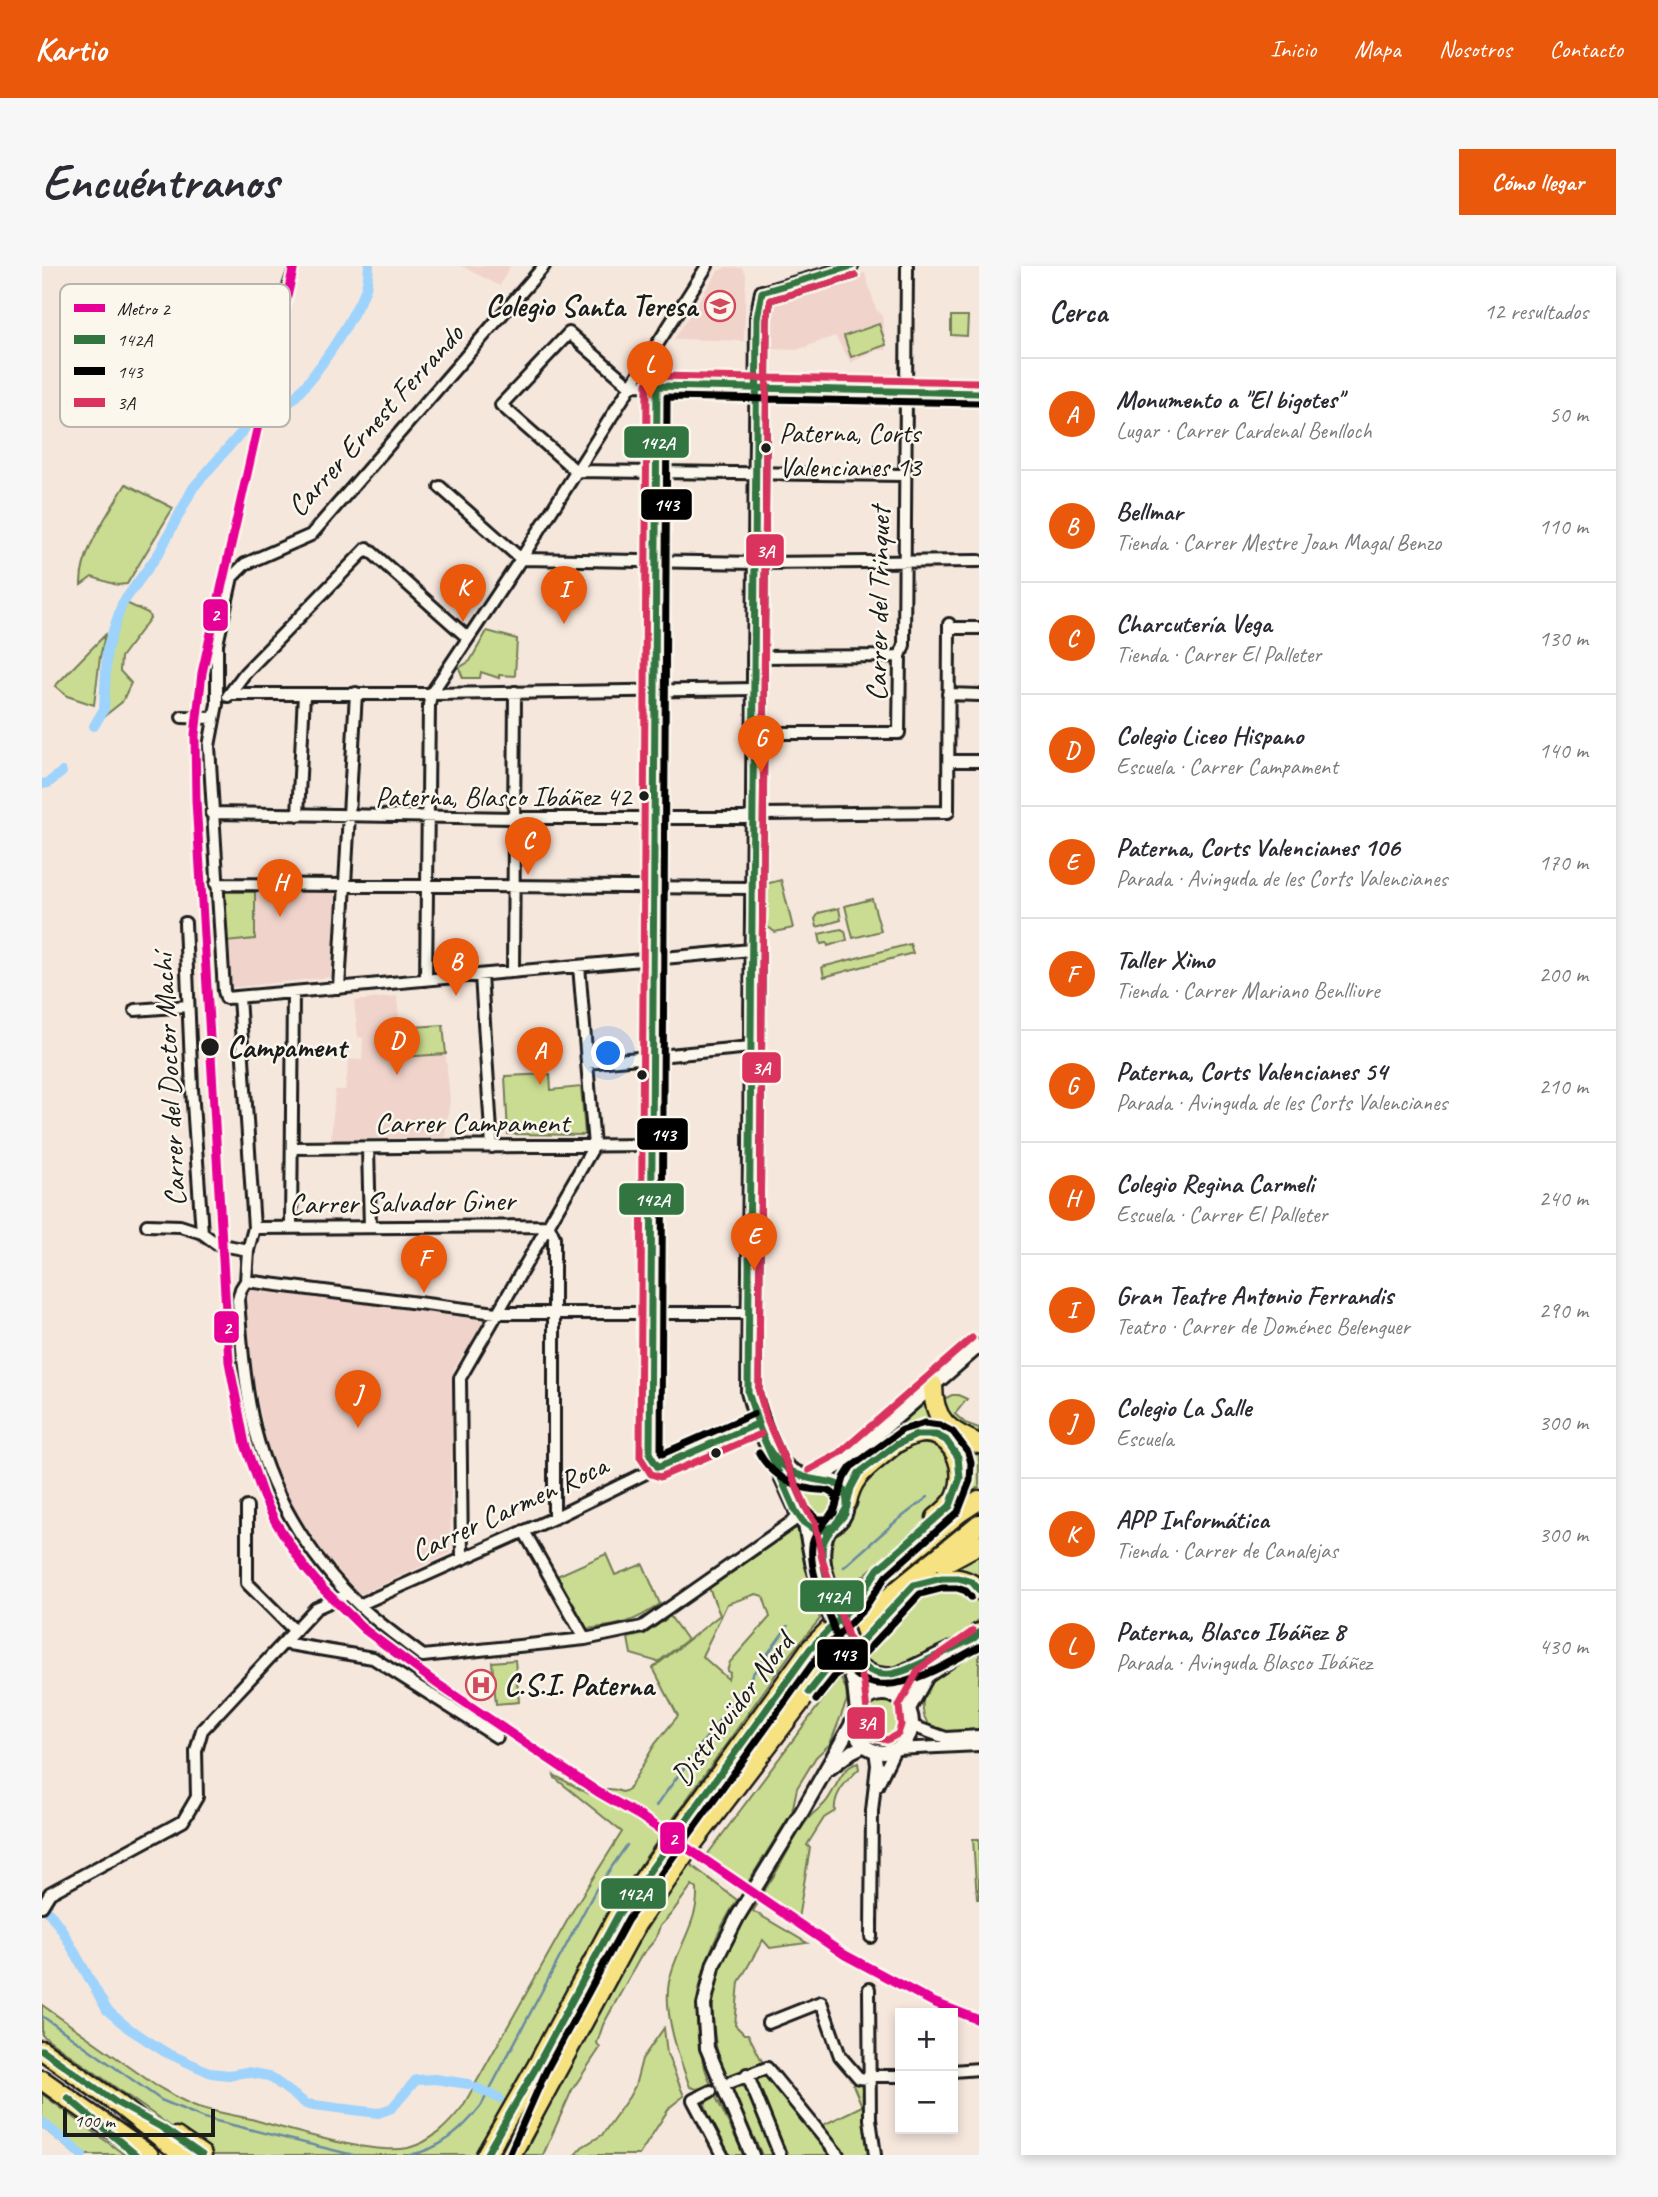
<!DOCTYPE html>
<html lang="es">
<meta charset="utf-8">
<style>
:root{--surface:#fff;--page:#f7f7f7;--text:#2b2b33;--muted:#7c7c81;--line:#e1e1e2;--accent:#ea580c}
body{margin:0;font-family:Caveat,sans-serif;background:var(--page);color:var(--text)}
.controls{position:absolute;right:21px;bottom:21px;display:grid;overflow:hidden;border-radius:0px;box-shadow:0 4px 10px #0003}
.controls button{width:63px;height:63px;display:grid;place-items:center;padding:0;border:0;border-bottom:2px solid var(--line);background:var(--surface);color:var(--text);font:35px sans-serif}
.scale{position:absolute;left:21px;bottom:18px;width:152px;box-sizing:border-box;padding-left:7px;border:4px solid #1c1c1c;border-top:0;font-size:19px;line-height:24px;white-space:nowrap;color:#1c1c1c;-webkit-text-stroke:5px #fbf7ec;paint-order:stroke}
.you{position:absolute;left:567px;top:788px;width:24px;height:24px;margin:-18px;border:5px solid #fff;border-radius:50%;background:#1a73e8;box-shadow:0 0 0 10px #1a73e833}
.badge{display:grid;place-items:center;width:46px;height:46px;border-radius:50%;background:var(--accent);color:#fff;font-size:23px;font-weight:700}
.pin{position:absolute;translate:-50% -58px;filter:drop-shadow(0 2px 4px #0008)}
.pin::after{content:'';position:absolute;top:37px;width:24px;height:21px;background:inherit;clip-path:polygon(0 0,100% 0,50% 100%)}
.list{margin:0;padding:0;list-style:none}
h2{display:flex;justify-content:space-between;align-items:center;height:91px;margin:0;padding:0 28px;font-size:30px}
h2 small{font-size:23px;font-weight:400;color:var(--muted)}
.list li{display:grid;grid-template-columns:46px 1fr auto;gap:21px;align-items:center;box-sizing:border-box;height:112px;padding:0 28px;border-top:2px solid var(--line)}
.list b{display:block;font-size:26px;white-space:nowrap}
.list p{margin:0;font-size:23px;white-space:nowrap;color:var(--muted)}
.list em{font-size:23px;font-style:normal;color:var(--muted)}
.map{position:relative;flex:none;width:937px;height:1889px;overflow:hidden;border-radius:0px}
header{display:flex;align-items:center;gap:42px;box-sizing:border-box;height:98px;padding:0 35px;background:var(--accent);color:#fff}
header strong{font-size:33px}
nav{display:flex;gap:38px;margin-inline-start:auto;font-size:24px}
.intro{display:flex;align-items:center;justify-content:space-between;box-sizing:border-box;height:168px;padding:0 42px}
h1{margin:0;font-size:49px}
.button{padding:18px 32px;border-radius:0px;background:var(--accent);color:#fff;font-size:24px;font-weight:700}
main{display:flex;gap:42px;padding:0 42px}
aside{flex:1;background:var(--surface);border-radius:0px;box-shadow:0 4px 10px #0003}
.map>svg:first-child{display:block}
</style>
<header>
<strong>Kartio</strong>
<nav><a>Inicio</a><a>Mapa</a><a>Nosotros</a><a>Contacto</a></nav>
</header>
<div class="intro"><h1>Encuéntranos</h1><a class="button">Cómo llegar</a></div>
<main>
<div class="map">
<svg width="937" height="1889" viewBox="0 0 937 1889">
<rect width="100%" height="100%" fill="#f6e7dd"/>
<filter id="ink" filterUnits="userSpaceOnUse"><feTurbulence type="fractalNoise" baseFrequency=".0143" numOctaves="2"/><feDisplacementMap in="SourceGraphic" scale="14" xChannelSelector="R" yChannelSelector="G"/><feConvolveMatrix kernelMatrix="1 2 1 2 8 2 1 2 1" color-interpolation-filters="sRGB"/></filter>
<g filter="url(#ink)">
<path fill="#f0d4cb" d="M419 0H468L458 20Z
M685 1 700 2 704 8 702 75 632 73 676 5Z
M823 7 834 43 840 49 845 84H834L809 97 793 70 755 84 724 83 723 48 735 33Z
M295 625 290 711 186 722 182 626Z
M355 730 358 762 401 759 408 834 403 871 289 874 293 824H303L307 793 320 794 321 772 316 771 312 735Z
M214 1022 443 1054 411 1105 408 1287 318 1329 280 1287 257 1255 226 1184 208 1096 204 1030 206 1024Z"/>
<path fill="#cadc91" stroke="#737c56" stroke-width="2" fill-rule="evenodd" d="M909 50H926L925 70 909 69Z
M837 58 844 79 809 91 802 70Z
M84 218 131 242 85 318 75 319 50 311 39 319C38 286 68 245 84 218Z
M84 337 106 347 108 352 79 391 78 405 89 417 80 436 60 452 65 436 68 384Z
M445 365 475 373 473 410 457 409V412L439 406 438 412H421L417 402 428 395Z
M63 369 58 391 52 439 25 430 13 420Z
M739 614 751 662 733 666 726 661 720 662V619Z
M182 626H213V673L184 676Z
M830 633 839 665 811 672 803 640Z
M797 642 799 654 775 661 773 653 777 647Z
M799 663 803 665 805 674 786 680 785 677 779 678 777 668Z
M868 678 871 687 782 711 780 701Z
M401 759 404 788 359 791 357 762Z
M508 808 509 824 539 821 543 869 466 868 463 810Z
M910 1129H916L925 1133 913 1148 923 1157 937 1162V1171L909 1157 900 1134Z
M884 1134 937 1183V1221L923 1231C929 1188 928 1184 891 1163L804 1211 807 1198Z
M887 1175 904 1185C914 1213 910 1227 891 1249L796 1332 785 1284 790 1272 808 1256 814 1237 812 1224 861 1179Z
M759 1238a20 20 0 1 1 40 0a20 20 0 1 1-40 0Z
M754 1262 761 1266 762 1296 778 1353 749 1387 601 1595 562 1655 437 1889H169L0 1769V1739L113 1819C127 1827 141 1836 156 1841 173 1846 191 1849 209 1853 247 1864 329 1889 366 1882 390 1876 406 1859 421 1840L534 1639 580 1566 513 1512 512 1509 547 1528C559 1524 567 1520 580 1526L586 1524 613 1478 636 1450 611 1402 678 1349 667 1322ZM714 1328 721 1330 728 1351 688 1396 685 1405 688 1407 686 1413 660 1390 685 1338Z
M937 1284V1316L891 1308 903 1300Z
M564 1288 573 1309 601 1298 618 1338C590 1358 577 1359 545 1363L515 1310Z
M912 1318 933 1329 937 1337V1352L929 1364 918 1372 854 1403H830L818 1390V1384L873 1329 885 1321Z
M628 1350 645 1374 616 1396 589 1388 586 1372 603 1368Z
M937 1384V1464C917 1466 884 1473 881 1444 880 1434 881 1426 887 1417Z
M473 1394 477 1436 454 1438 450 1396Z
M798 1411 804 1423 805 1434 788 1478 774 1491 755 1522 750 1546 703 1621 665 1589Z
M821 1457a21 21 0 1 1 42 0a21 21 0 1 1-42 0Z
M816 1497 817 1503C805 1514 791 1528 793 1545L782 1552 765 1579 768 1582 756 1653 720 1631 711 1645 765 1677 728 1682 721 1674 697 1716 693 1759 702 1768H706L721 1797 686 1812 690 1819 704 1821 734 1889H720L679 1801C671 1771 667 1741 675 1711 686 1671 716 1637 736 1603 746 1586 754 1567 767 1552 771 1546 778 1543 783 1537 794 1525 798 1501 816 1497Z
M931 1573H937V1633H935Z
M648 1598 695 1634C657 1695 641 1750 669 1819L655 1823 648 1821C637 1792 621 1747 627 1716 633 1684 657 1657 655 1623L650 1619 629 1648 618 1660 613 1674 599 1690 561 1759 555 1777 558 1782 530 1824 501 1889H482C532 1789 583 1689 648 1598Z
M622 1762 625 1788 642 1830 628 1841 597 1889H533L540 1881 560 1869 587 1831 593 1820 600 1793Z
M723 1807 792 1889H741L712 1811Z
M818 1815 822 1821 823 1868 827 1889H799L777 1861 820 1840 811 1819Z
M672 1827 702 1889H688L667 1851 663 1838Z
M0 1828 83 1889H34L0 1861Z"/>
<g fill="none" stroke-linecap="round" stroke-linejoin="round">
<path stroke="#698aa2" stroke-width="2.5" d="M802 1301 852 1257 886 1231
M614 1540 746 1360
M0 1750 119 1834 162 1852 311 1889
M368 1889C399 1883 420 1864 439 1840L553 1625 585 1579"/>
<path stroke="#9dd3fc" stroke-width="10" d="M222 154C258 141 305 62 322 27 326 19 326 9 327 0
M52 460 62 443 65 383 80 338 117 287 151 222 204 161
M0 518 6 517 20 506
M7 1646 20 1664 65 1744 86 1762 123 1786 169 1807 187 1809 205 1806 227 1810 264 1838 336 1847 350 1842 374 1814 393 1813 426 1818
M435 1822 457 1832
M0 1856 40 1889"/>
<g stroke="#1c1c1c" stroke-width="16">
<path id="minor" d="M502 0 269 269 203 298 190 311 175 378V438L167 480 182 725 184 732 709 684
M720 26 810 0
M615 78V120
M863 209 534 205 459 139 527 67 587 119 937 127
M398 221 479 293
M479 293 716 297 937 295
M907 362H937
M712 391 858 390
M189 428H389L712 423
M906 428 937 429
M186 430 203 407 325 282 426 372
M140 451 171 452
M712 467H857L858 390 862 379 865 0
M907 495H937
M169 547 473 552H702L721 548 906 546 907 358
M256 549 262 428
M174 618 710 622
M143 657 150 823 160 967 175 978 206 984
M471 706 473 426
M439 709 450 881
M384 714 387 439 389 428 479 293 665 0
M297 722 314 427
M197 731 212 962 206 984 204 1015 199 1023 196 1034C199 1073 202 1113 210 1151 225 1223 265 1289 318 1340 337 1358 360 1374 381 1390L543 1373 600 1361 757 1251
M93 744 146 740
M545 797 709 781
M250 882 610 879
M326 882 328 961
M105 959 138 960 160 967
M507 960 512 971V1252
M212 962 507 960
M249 962 251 726
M204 1015 454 1047H707
M205 1241V1317L253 1365
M482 1265 543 1373
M420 1292 418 1112 552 880 537 700
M317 1339 512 1252 616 1201
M241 1377 331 1392 455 1471
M870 1460 904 1472 937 1470
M854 1483 937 1479
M835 1520 853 1483
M0 1640 8 1627 141 1555 155 1531 154 1485 160 1464 274 1342 306 1328
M829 1671 830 1545 835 1499 833 1484
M827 1723 828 1853 833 1889
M726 1757 779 1736 798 1790 817 1812 827 1813
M911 1805 937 1803
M705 1808 738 1889
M827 1810H858
M689 1816 725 1802 796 1889
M669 1825 651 1834 680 1889"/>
</g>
<g stroke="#1c1c1c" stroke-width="18">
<path id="tertiary" d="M720 26 715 52 706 1126 715 1158 753 1241
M615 120 608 1189 616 1201 715 1158
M731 1190 751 1205 770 1214
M777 1212 804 1195 937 1080
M753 1238a26 26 0 1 1 52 0a26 26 0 1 1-52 0Z
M763 1259 770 1296 784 1339
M788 1262C772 1290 788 1319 798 1346
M815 1394C826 1408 840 1411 856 1408L932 1372
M811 1398 828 1422 838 1428
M807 1403 812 1419 815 1446
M812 1457a29 29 0 1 1 58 0a29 29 0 1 1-58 0Z
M850 1429 885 1410 924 1383
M867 1443 885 1410
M788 1502 809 1486 823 1479
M710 1889 665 1782 662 1739 672 1697 696 1650 761 1544 813 1452"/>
</g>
<g stroke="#1c1c1c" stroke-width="23">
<path id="trunk" d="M891 1119C891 1154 906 1165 937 1178
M805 1236C809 1215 819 1206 835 1193 846 1184 857 1173 871 1169 907 1158 927 1199 915 1228 911 1239 902 1245 894 1252
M902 1297 937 1278
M872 1319C894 1314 919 1305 937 1324
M932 1372 937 1367
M0 1784 75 1837 141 1889
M0 1814 107 1889
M134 1871 160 1889
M444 1889 495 1800 576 1649 768 1383 840 1310 917 1247 937 1234
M469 1889 595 1657 647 1582 805 1375 852 1327 937 1258"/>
</g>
<use href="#minor" stroke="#fbf7ec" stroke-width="10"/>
<use href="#tertiary" stroke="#fbf7ec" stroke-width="12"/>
<use href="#trunk" stroke="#f7e281" stroke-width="18"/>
<g stroke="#1c1c1c" stroke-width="5">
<path id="rail" d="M242 18 248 0
M231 92 236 48"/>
</g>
<use href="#rail" stroke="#fbf7ec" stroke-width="2.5" stroke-dasharray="8" stroke-linecap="butt"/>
<g stroke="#1c1c1c" stroke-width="18" stroke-linecap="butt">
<path id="tertiary-bridge" d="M784 1339 807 1403
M798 1346 815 1394"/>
</g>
<use href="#tertiary-bridge" stroke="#fbf7ec" stroke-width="12"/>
<g stroke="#fbf7ec" stroke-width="12">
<path id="bus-1" d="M715 1158 616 1201 608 1189 615 120 937 127
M726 1182C734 1196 750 1208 766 1212 786 1218 806 1211 805 1241 799 1255 785 1264 781 1278 775 1302 805 1369 815 1394 837 1419 861 1406 886 1394 901 1387 917 1379 932 1372L937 1367
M767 1426 786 1402 812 1383 872 1319 900 1312H916L930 1316 937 1324
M0 1784 75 1837 119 1861 160 1889
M26 1832 94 1889
M444 1889 495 1800 576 1649 768 1383 814 1336 836 1303 908 1240 918 1212 916 1191 904 1174 894 1169H874L854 1179 817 1207 809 1222 803 1248 793 1260 781 1264 771 1263 761 1256 754 1246 718 1164 706 1126 715 52 720 26 810 0"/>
</g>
<g stroke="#fbf7ec" stroke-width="12">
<path id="bus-2" d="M711 1148 620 1188 619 1186 625 131 937 137
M717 1187C727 1205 747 1220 768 1223 774 1225 783 1223 789 1226 792 1228 794 1231 794 1235 796 1247 771 1264 770 1280 767 1305 781 1334 790 1357 795 1371 799 1389 807 1401 838 1443 903 1398 937 1381
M774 1434 793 1410 819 1391 878 1328 901 1322H915L924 1325 929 1331
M467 1889 504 1805 585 1655 776 1390 822 1343 844 1310 916 1246 928 1215 929 1197 926 1186 911 1166 898 1159 883 1157 860 1164 809 1201 802 1212 792 1247 784 1253H775L764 1242 728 1160 717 1125 725 53 729 34 813 10"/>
</g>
<g stroke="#fbf7ec" stroke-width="12">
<path id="bus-3" d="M813 10 729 34 725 53 717 1125 725 1154 766 1246 773 1256 780 1293 822 1417 825 1446 824 1459 829 1470 845 1474 856 1468 859 1459 857 1440 877 1403 931 1365
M719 1168 618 1211 609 1208 598 1191 605 118 608 112 615 110 937 116
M767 1204 798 1187 930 1072"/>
</g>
<use href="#bus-1" stroke="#337541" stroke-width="7"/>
<use href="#bus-2" stroke="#000" stroke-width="7"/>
<use href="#bus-3" stroke="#da335e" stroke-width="7"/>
<g stroke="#fbf7ec" stroke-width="14">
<path id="metro-1" d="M252 0 160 407 153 469 154 534 187 1096 203 1178 221 1230 233 1255 263 1302 282 1324 323 1364 394 1417 556 1526 598 1550 803 1689 891 1736 937 1754"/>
</g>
<use href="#metro-1" stroke="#e70095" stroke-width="9"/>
</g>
</g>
<defs>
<g id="school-ring" transform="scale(1.575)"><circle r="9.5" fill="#fbf7ec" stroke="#d1495b" stroke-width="1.5"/><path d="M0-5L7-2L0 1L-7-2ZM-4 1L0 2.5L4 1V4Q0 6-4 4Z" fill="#d1495b"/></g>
<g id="hospital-ring" transform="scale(1.575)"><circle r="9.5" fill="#fbf7ec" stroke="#d1495b" stroke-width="1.5"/><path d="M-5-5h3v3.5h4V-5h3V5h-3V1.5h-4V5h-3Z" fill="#d1495b"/></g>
</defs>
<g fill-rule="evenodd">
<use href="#school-ring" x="678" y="40"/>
<use href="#hospital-ring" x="439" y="1419"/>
</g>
<g fill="#1c1c1c" stroke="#fbf7ec" stroke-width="2.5">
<circle cx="724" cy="182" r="6"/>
<circle cx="602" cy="530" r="6"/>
<circle cx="168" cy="781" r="10"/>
<circle cx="600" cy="809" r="6"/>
<circle cx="674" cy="1187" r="6"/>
</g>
<g text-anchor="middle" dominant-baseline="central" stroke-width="5" stroke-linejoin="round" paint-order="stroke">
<g font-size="28" fill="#1c1c1c" stroke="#fbf7ec" text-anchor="start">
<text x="737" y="166">Paterna, Corts<tspan x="737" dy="34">Valencianes 13</tspan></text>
<text x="589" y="530" text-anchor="end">Paterna, Blasco Ibáñez 42</text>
</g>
<g font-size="30" font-weight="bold" fill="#1c1c1c" stroke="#fbf7ec" text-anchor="end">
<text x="655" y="40">Colegio Santa Teresa</text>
<text x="462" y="1419" text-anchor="start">C.S.I. Paterna</text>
</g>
<g font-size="30" fill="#1c1c1c" stroke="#fbf7ec">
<text transform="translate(333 154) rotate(-48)">Carrer Ernest Ferrando</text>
<text transform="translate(836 338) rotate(-89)">Carrer del Trinquet</text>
<text transform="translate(127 814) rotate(-93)">Carrer del Doctor Machí</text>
<text x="430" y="856">Carrer Campament</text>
<text transform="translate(360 936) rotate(-1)">Carrer Salvador Giner</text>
<text transform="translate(467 1242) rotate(-25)">Carrer Carmen Roca</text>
<text transform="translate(690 1443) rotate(-53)">Distribuïdor Nord</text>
</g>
<g font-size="30" font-weight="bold" fill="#1c1c1c" stroke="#fbf7ec" text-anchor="start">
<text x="185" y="781">Campament</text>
</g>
</g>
<rect x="18" y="18" width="230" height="143" rx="10" fill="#fbf7ec" stroke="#b8b5ae" stroke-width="2"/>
<rect x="32" y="38" width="31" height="8" fill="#e70095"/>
<rect x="32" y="69" width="31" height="9" fill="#337541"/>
<rect x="32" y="101" width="31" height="8" fill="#000"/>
<rect x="32" y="132" width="31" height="9" fill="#da335e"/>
<g font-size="19" fill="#1c1c1c">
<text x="75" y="49">Metro 2</text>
<text x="75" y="80">142A</text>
<text x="75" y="112">143</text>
<text x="75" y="143">3A</text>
</g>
<g stroke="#fbf7ec" stroke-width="2.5">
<rect x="581" y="159" width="67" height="34" rx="7" fill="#337541"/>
<rect x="598" y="222" width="53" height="33" rx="7" fill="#000"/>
<rect x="703" y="267" width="40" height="34" rx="7" fill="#da335e"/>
<rect x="160" y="332" width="27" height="34" rx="7" fill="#e70095"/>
<rect x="699" y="785" width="41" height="33" rx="7" fill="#da335e"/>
<rect x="594" y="851" width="53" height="34" rx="7" fill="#000"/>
<rect x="576" y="916" width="67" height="34" rx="7" fill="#337541"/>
<rect x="171" y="1044" width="27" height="34" rx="7" fill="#e70095"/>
<rect x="757" y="1313" width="66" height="34" rx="7" fill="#337541"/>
<rect x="774" y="1372" width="53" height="33" rx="7" fill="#000"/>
<rect x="804" y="1440" width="40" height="34" rx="7" fill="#da335e"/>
<rect x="617" y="1555" width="27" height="34" rx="7" fill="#e70095"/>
<rect x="558" y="1611" width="67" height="33" rx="7" fill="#337541"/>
</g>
<g font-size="19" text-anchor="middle" font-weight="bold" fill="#fff">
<text x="615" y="183">142A</text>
<text x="624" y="245">143</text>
<text x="723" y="291">3A</text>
<text x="173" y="355">2</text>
<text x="719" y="808">3A</text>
<text x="621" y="875">143</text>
<text x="610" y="940">142A</text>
<text x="185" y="1068">2</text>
<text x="790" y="1337">142A</text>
<text x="801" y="1395">143</text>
<text x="824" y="1463">3A</text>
<text x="631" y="1579">2</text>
<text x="592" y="1634">142A</text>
</g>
</svg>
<div class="controls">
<button>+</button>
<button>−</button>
</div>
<div class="scale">100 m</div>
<div class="you"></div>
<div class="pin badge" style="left:498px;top:819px">A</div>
<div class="pin badge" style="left:414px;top:730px">B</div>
<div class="pin badge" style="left:486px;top:609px">C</div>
<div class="pin badge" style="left:355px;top:809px">D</div>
<div class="pin badge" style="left:712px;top:1005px">E</div>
<div class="pin badge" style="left:382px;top:1027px">F</div>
<div class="pin badge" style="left:719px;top:507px">G</div>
<div class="pin badge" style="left:238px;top:651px">H</div>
<div class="pin badge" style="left:522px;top:358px">I</div>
<div class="pin badge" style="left:316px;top:1162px">J</div>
<div class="pin badge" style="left:421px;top:356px">K</div>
<div class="pin badge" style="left:608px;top:133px">L</div>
</div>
<aside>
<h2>Cerca<small>12 resultados</small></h2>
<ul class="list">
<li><span class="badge">A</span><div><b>Monumento a &quot;El bigotes&quot;</b><p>Lugar · Carrer Cardenal Benlloch</p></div><em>50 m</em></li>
<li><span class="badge">B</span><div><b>Bellmar</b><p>Tienda · Carrer Mestre Joan Magal Benzo</p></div><em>110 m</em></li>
<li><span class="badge">C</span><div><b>Charcutería Vega</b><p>Tienda · Carrer El Palleter</p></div><em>130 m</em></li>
<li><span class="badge">D</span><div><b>Colegio Liceo Hispano</b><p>Escuela · Carrer Campament</p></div><em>140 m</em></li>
<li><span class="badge">E</span><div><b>Paterna, Corts Valencianes 106</b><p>Parada · Avinguda de les Corts Valencianes</p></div><em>170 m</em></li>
<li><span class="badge">F</span><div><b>Taller Ximo</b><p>Tienda · Carrer Mariano Benlliure</p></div><em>200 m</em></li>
<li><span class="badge">G</span><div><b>Paterna, Corts Valencianes 54</b><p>Parada · Avinguda de les Corts Valencianes</p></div><em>210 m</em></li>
<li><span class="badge">H</span><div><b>Colegio Regina Carmeli</b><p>Escuela · Carrer El Palleter</p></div><em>240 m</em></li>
<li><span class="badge">I</span><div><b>Gran Teatre Antonio Ferrandis</b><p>Teatro · Carrer de Doménec Belenguer</p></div><em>290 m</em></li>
<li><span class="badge">J</span><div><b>Colegio La Salle</b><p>Escuela</p></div><em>300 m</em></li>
<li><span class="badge">K</span><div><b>APP Informática</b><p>Tienda · Carrer de Canalejas</p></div><em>300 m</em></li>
<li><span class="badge">L</span><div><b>Paterna, Blasco Ibáñez 8</b><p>Parada · Avinguda Blasco Ibáñez</p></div><em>430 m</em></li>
</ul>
</aside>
</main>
